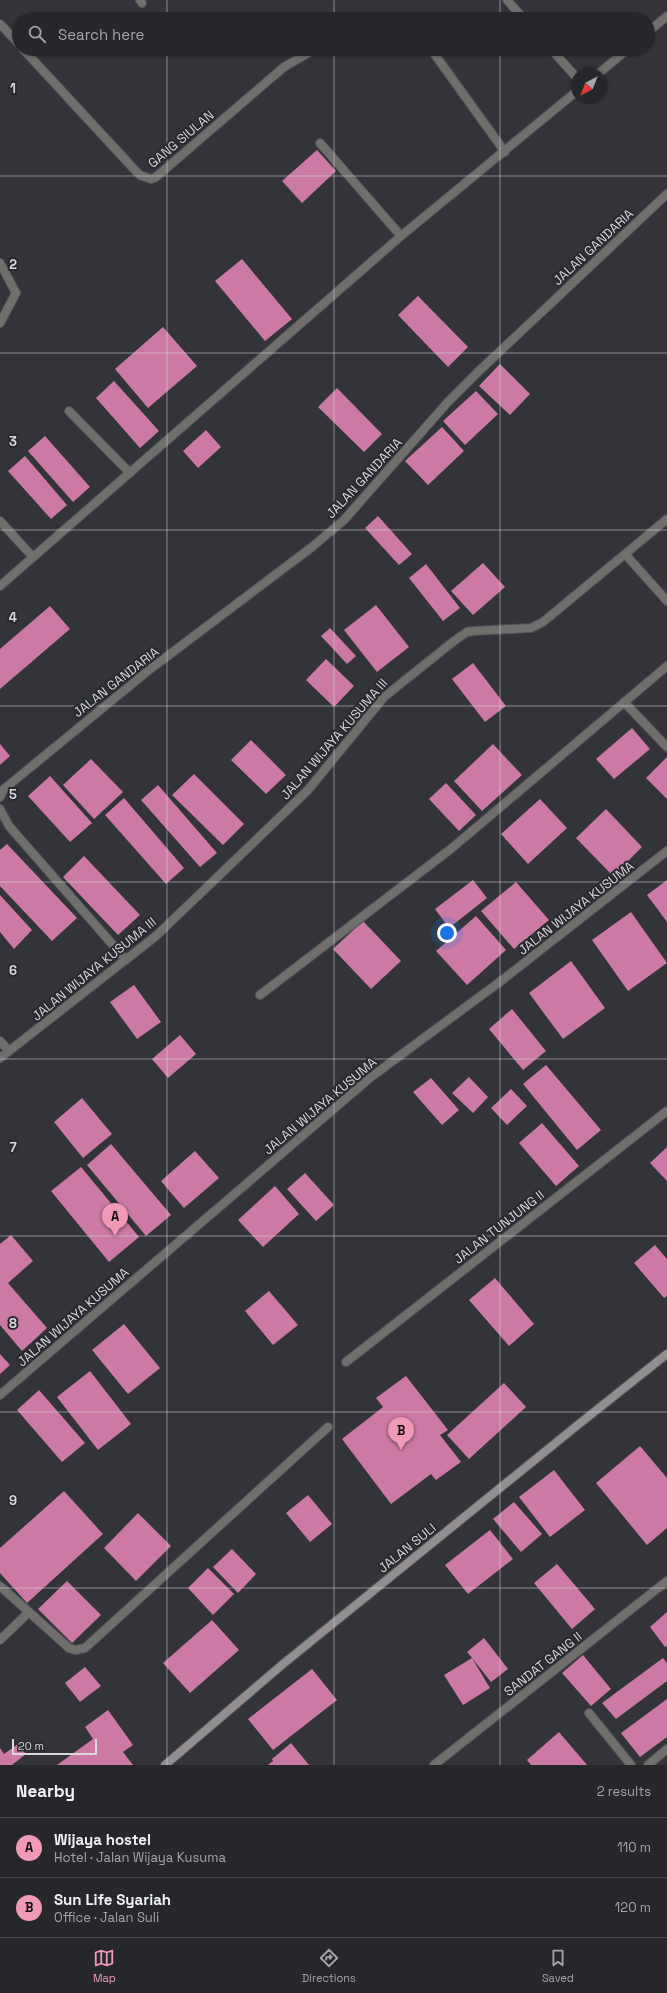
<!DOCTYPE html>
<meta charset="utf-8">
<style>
:root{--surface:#26272b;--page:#2e2f33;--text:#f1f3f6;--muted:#a4a5a9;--line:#424447;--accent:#f09ab7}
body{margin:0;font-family:"Space Grotesk",sans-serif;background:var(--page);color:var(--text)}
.compass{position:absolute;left:571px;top:68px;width:36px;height:36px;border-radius:50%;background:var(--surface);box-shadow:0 1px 3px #0004;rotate:222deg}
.scale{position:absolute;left:12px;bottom:10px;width:85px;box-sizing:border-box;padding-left:4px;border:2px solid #d8d9dc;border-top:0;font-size:11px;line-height:14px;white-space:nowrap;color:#d8d9dc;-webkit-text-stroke:3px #282a2f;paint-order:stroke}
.you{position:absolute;left:447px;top:933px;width:14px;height:14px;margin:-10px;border:3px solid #fff;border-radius:50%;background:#1a73e8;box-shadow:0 0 0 6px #1a73e833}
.badge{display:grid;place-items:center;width:26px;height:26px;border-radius:50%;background:var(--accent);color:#111;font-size:13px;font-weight:700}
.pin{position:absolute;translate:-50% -33px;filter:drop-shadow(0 1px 2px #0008)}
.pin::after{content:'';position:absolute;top:21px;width:14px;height:12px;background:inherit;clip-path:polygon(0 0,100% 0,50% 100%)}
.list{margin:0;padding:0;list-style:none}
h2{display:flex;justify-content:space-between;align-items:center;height:52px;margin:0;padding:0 16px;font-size:17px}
h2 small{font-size:13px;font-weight:400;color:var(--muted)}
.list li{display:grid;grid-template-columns:26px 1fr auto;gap:12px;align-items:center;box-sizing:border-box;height:60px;padding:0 16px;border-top:1px solid var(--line)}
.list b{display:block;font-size:15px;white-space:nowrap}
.list p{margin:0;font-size:13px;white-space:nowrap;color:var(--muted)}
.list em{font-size:13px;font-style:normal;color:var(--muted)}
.icon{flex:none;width:22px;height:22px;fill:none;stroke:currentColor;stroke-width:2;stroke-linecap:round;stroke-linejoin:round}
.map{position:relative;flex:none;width:667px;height:1765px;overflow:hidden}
.search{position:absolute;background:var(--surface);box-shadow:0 1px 3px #0004;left:12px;right:12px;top:12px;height:44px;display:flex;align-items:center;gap:10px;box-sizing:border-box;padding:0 14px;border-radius:22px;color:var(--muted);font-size:15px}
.sheet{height:172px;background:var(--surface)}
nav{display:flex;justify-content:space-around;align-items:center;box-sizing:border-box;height:56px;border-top:1px solid var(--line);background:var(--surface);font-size:11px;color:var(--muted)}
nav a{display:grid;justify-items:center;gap:2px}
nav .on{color:var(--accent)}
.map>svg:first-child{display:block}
</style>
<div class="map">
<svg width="667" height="1765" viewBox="0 0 667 1765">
<rect width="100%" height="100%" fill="#323439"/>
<path fill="#cc7aa5" d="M317 150 336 171 302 203 282 181Z
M242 259 292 319 265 341 215 281Z
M418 296 468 347 448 367 398 315Z
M163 327 197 366 148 408 115 369Z
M500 364 530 394 510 415 479 386Z
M114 381 159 431 140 448 96 398Z
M337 388 382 434 364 452 318 407Z
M476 391 498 414 465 445 443 421Z
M442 427 464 451 428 485 405 461Z
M206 430 221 447 198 468 183 451Z
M45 436 90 487 73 502 28 451Z
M25 456 67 505 51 519 8 471Z
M378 516 412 554 399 565 365 528Z
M483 563 505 587 473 615 451 591Z
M426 564 460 608 443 621 409 578Z
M376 605 409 647 377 672 344 630Z
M50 606 70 629 0 689V649Z
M330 628 356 656 347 664 321 636Z
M326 659 354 686 334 707 306 680Z
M473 663 506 706 485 722 452 679Z
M632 728 650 749 614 779 596 759Z
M251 740 286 775 266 794 231 760Z
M0 744 10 756 0 765Z
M493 744 522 775 482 811 454 781Z
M667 757V799L646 778Z
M91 759 123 792 94 819 63 785Z
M194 774 244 824 223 845 172 795Z
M50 776 92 823 70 842 28 796Z
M446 783 476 815 459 831 429 799Z
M158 785 217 853 200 867 141 800Z
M124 798 184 868 166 884 105 815Z
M540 799 567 828 528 864 501 834Z
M606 809 642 847 613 876 576 838Z
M7 844 77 918 52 941 0 886V850Z
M84 856 140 915 118 935 63 877Z
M473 880 487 898 449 928 435 909Z
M667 880V922L647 895Z
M516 882 549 920 514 949 481 911Z
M0 895 32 930 14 949 0 932Z
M631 912 667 963 628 991 592 940Z
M476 916 506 950 467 985 436 951Z
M363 921 401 961 371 989 333 949Z
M571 961 605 1008 563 1039 529 993Z
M134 985 161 1022 137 1039 110 1002Z
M512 1009 546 1051 523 1070 489 1029Z
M180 1035 196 1054 168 1078 152 1059Z
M546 1065 601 1130 577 1150 523 1084Z
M469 1077 488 1097 473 1113 452 1093Z
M431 1078 459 1110 442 1125 413 1092Z
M511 1089 527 1106 507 1125 491 1108Z
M82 1098 112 1134 83 1158 54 1122Z
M542 1123 579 1166 556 1186 519 1143Z
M111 1144 171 1215 146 1236 87 1165Z
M667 1147V1181L650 1163Z
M195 1151 219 1178 184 1208 161 1181Z
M81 1167 139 1237 109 1262 51 1191Z
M305 1173 334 1205 316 1221 287 1189Z
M275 1186 299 1214 263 1247 238 1220Z
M11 1235 33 1261 8 1283 47 1328 22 1351 0 1325V1244Z
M655 1245 667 1259V1296L664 1298 634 1263Z
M495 1278 534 1324 509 1346 469 1300Z
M269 1291 298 1325 273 1345 245 1311Z
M124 1324 160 1368 128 1394 92 1350Z
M0 1354 10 1365 0 1374Z
M90 1371 131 1424 98 1450 57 1397Z
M406 1376 448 1430 440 1435 461 1462 436 1480 431 1474 391 1504 342 1439 383 1407 376 1398Z
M504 1383 526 1407 469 1459 447 1435Z
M39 1390 85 1443 62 1462 17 1410Z
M640 1446 667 1478V1528L647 1545 596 1483Z
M554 1470 585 1510 550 1537 519 1497Z
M64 1491 103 1534 27 1603 0 1573V1548Z
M308 1495 332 1524 310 1542 286 1513Z
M514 1502 542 1534 521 1552 493 1519Z
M138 1513 171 1546 136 1581 104 1548Z
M490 1530 513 1559 468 1594 445 1565Z
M232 1549 256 1574 238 1593 213 1567Z
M557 1564 595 1609 572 1629 534 1583Z
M208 1568 234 1594 213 1615 188 1588Z
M67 1581 101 1615 72 1643 38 1609Z
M667 1612V1646L665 1647 650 1627Z
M212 1620 239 1650 190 1693 163 1663Z
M484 1638 508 1669 491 1682 472 1658 490 1688 463 1705 444 1675 472 1658 467 1652Z
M583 1655 611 1689 591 1706 562 1673Z
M663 1658 667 1663V1681L616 1719 602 1703Z
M85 1667 101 1686 80 1702 65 1683Z
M312 1669 337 1700 273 1750 248 1719Z
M667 1699V1737L640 1757 621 1733Z
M108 1710 133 1745 123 1752 133 1765H57L93 1739 85 1727Z
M559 1732 587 1765H531L527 1760Z
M291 1743 309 1765H268L273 1761 272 1759Z
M18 1744 26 1754 12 1765H0V1748L4 1754Z"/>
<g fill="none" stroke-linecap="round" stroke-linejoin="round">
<g stroke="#505256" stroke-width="10">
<path id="street" d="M140 0 142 3
M507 0 524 19
M0 24 19 44
M648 32 667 16
M23 49 133 168 140 175 151 179 156 177 284 67 315 49
M551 49 577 78
M433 52 505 152
M598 74 628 49
M320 143 401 236
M0 263 16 293 0 323
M69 411 130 473
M0 521 32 556
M625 554 667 519
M0 586 401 236 577 91
M624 702 667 747
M0 797 4 789 15 780 149 670 312 547 344 520 447 403 478 372 667 194
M0 809 9 826 126 960
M260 995 452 848 667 666
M0 1041 9 1051
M0 1058 156 936 308 790 384 697 454 641 467 632 473 631 531 628 543 622 625 554 667 601
M346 1362 667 1111
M0 1395 371 1077 501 981 667 851
M0 1586 69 1648 75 1650 85 1648 328 1427
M0 1640 28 1613
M589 1713 631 1765
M434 1765 667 1581
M648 1765 667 1749"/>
</g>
<g stroke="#505256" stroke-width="10">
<path id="secondary" d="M165 1765 283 1664 574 1428 667 1354"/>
</g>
<use href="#street" stroke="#716e6e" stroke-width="8"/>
<use href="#secondary" stroke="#938e8f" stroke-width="8"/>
</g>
<path fill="none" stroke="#d8d9dc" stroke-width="1" stroke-opacity="0.55" d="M167 0V19M334 0V19M500 0V19M167 49V1765M334 49V1765M500 49V1765M0 176H667M0 353H667M0 530H667M0 706H667M0 882H667M0 1059H667M0 1236H667M0 1412H667M0 1588H667"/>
<g text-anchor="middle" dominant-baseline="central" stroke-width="4" stroke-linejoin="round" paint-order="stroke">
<g font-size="13" fill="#d8d9dc" stroke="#282a2f">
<text transform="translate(181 139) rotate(-40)">GANG SIULAN</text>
<text transform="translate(593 247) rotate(-43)">JALAN GANDARIA</text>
<text transform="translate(364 478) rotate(-47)">JALAN GANDARIA</text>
<text transform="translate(116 682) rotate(-38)">JALAN GANDARIA</text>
<text transform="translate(334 739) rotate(-49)">JALAN WIJAYA KUSUMA III</text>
<text transform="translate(576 908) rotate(-38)">JALAN WIJAYA KUSUMA</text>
<text transform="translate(94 969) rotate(-39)">JALAN WIJAYA KUSUMA III</text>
<text transform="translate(320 1106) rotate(-40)">JALAN WIJAYA KUSUMA</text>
<text transform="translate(499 1227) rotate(-38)">JALAN TUNJUNG II</text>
<text transform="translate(73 1317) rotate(-41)">JALAN WIJAYA KUSUMA</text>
<text transform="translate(407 1548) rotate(-39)">JALAN SULI</text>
<text transform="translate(543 1664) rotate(-38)">SANDAT GANG II</text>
</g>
</g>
<g font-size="13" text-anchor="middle" font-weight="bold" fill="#d8d9dc" stroke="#282a2f" stroke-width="4" stroke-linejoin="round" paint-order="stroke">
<text x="13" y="93">1</text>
<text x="13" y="269">2</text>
<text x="13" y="446">3</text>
<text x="13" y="622">4</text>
<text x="13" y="799">5</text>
<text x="13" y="975">6</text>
<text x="13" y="1152">7</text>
<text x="13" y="1328">8</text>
<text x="13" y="1505">9</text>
</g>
</svg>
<svg class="compass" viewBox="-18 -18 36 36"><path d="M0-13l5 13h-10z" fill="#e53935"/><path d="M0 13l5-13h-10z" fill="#a4a5a9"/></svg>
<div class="scale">20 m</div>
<div class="you"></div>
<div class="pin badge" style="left:115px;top:1236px">A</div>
<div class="pin badge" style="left:401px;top:1450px">B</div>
<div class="search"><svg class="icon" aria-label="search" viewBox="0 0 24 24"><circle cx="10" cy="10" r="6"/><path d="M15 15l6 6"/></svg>Search here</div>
</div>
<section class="sheet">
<h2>Nearby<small>2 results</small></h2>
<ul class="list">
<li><span class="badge">A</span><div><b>Wijaya hostel</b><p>Hotel · Jalan Wijaya Kusuma</p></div><em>110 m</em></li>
<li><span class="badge">B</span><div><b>Sun Life Syariah</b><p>Office · Jalan Suli</p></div><em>120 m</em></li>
</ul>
</section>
<nav>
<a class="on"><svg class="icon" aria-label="map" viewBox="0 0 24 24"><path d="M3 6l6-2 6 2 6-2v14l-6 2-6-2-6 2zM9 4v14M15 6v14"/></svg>Map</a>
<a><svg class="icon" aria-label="directions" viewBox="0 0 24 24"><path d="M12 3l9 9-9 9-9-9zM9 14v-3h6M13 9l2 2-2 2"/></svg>Directions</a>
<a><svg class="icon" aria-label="saved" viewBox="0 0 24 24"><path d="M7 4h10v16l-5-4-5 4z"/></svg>Saved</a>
</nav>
